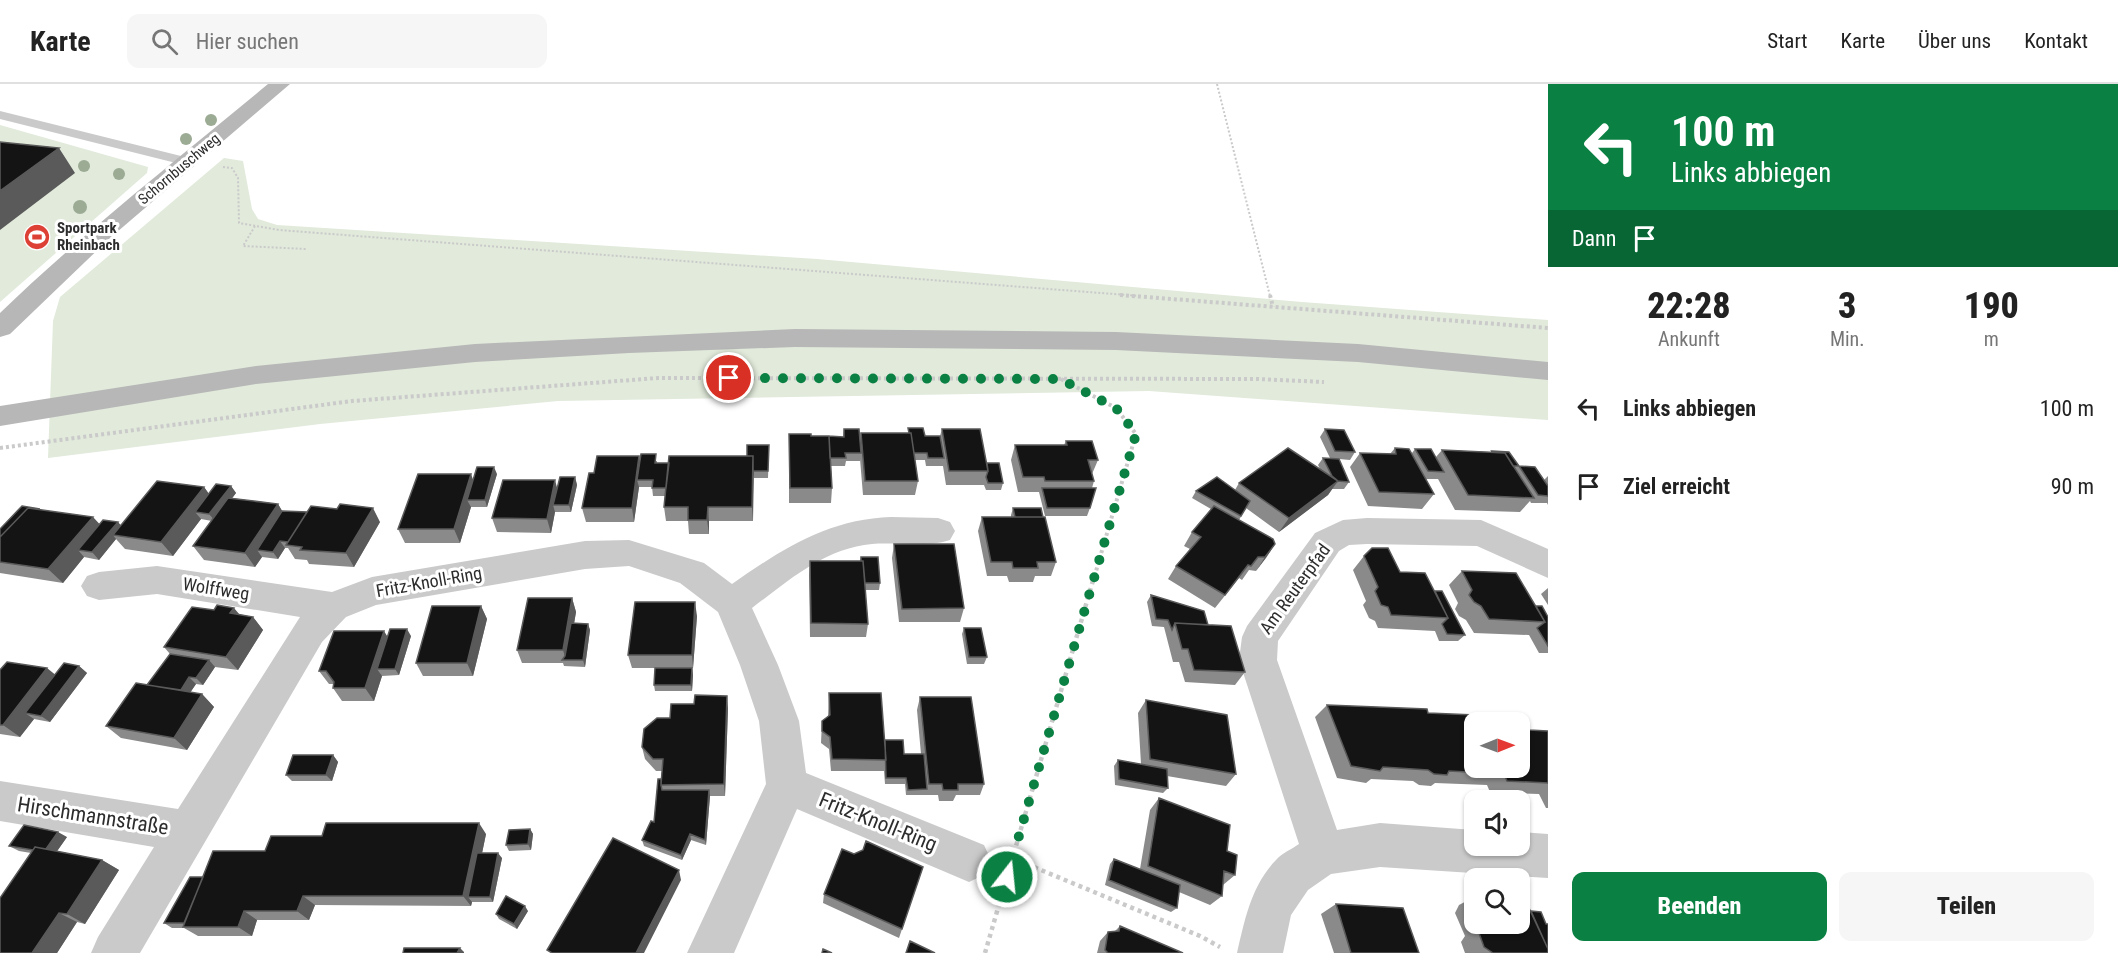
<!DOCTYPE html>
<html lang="de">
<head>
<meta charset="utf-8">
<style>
	:root { --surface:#fff; --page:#f6f6f6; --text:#222; --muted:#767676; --line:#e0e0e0; --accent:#0b8043 }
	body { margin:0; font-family:"Roboto Condensed",sans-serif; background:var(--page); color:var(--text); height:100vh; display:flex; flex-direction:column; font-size:22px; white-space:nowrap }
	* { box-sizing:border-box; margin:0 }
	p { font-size:20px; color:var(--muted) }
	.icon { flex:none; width:33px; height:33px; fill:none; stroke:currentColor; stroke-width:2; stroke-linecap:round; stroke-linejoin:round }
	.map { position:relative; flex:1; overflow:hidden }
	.drawer { display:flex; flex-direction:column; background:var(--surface); width:570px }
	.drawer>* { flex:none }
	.guide { background:#0b8043; color:#fff; overflow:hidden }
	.needle { width:39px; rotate:89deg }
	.fabs { position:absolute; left:1464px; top:628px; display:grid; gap:12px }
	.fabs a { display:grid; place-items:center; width:66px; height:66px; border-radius:12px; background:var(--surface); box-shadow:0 2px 4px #0004; font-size:30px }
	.pin { position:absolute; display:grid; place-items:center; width:51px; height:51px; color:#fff; margin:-26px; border:3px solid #fff; border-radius:50%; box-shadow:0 2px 6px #0007 }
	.me { position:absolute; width:66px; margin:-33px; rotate:16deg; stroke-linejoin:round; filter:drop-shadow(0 0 4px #0008) }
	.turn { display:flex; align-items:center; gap:21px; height:126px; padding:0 24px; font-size:27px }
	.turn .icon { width:78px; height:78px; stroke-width:2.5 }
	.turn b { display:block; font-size:42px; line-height:51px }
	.then { display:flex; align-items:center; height:57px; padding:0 24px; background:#0003; gap:12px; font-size:22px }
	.eta { display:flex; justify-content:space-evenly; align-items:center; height:102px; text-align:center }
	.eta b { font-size:36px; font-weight:800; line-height:42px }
	.primary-button { display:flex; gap:12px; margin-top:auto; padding:12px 24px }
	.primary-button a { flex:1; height:69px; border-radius:12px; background:var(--accent); color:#fff; font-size:24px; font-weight:800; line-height:69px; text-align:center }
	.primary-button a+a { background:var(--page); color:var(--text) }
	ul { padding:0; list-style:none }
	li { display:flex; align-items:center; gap:18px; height:78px; padding:0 24px }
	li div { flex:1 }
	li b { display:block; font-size:22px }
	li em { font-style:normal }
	header { display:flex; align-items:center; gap:36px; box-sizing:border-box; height:84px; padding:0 30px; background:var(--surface); border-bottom:2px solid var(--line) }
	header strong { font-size:28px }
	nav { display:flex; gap:33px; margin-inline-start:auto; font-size:21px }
	.search { width:420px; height:54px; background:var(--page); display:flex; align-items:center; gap:15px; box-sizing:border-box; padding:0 21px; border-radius:12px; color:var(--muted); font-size:22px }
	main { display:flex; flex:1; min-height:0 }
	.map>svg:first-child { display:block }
	.green { fill:#e1eadb }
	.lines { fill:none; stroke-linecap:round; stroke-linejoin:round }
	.path-far2 { stroke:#cacaca; stroke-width:2; stroke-dasharray:2 2; stroke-linecap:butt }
	.path-far1 { stroke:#cacaca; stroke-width:4; stroke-dasharray:3 3; stroke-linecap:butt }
	.path { stroke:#cacaca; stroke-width:4.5; stroke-dasharray:4 4; stroke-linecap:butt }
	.lane { fill:#cacaca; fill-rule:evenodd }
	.street { fill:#cacaca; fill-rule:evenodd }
	.secondary { fill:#b7b7b7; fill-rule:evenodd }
	.tree { fill:#9bab94 }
	.wall { fill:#8a8a8a }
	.shaded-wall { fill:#5a5a5a }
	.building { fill:#141414; stroke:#5a5a5a; stroke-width:1.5 }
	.route { stroke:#0b8043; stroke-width:10; stroke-dasharray:0 18 }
	.labels { text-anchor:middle; stroke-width:6; stroke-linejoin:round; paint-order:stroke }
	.far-street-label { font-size:15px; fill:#2d2d2d; stroke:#fff }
	.far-poi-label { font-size:15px; font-weight:bold; fill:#2d2d2d; stroke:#fff; text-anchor:start }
	.street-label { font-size:18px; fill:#2d2d2d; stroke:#fff }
	.near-street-label { font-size:21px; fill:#2d2d2d; stroke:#fff }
</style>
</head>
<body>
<header>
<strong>Karte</strong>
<div class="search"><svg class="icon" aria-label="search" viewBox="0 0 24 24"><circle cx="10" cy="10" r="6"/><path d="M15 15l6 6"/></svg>Hier suchen</div>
<nav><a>Start</a><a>Karte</a><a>Über uns</a><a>Kontakt</a></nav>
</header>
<main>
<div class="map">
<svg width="1548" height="869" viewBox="0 0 1548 869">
	<rect width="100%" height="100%" fill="#fff"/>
	<!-- green -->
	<path class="green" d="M0,41L148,83L147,89L0,218Z
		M224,74L243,77L252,125L258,135L277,141L817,175L1302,218L1548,236V336L1149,307L558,317L320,340L48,374L53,237L60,213Z"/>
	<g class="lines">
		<!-- path-far2 -->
		<path class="path-far2" d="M1217,0L1270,212
			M223,83L232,84L238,94L239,139L279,146L1140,212
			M255,142L243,162L306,165"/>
		<!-- path-far1 -->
		<path class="path-far1" d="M1120,211L1548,244
			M1270,211L1273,223
			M1061,295L1116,324L1136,350L1094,494
			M0,364L352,317L658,294L1257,295L1324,298"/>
		<!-- path -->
		<path class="path" d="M1012,774L1200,852L1220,863
			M985,869L1094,493"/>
		<!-- lane -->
		<path class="lane" d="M0,27L193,75L195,78L188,82L0,35Z"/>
		<!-- street -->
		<path class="street" d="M891,433L938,434L950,438L955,447L950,456C925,464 898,458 872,460C825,464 788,497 752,524L778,581L799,637L806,689L984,761L991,776L984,791L969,798L797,725L734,869H687L766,700L759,637L740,581L718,528L680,499L629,482L585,485L376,521L346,533L322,558L140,869H91L98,853L154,763L0,737V697L178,725L300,533L157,510L99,516L87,512L81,502L87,492L99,488L157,482L332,508L372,493L585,457L629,456L704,479L732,500C782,465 829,435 891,433Z
			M1367,434L1481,436L1548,465V494L1477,462L1367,460L1349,461L1339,467L1278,557L1277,576L1337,746L1380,739L1474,746V762H1520V748L1548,750V794L1380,783L1331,790L1308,806L1291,831L1283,869H1237C1245,835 1251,802 1276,776C1282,769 1292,765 1299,760L1239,576L1242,553L1247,542L1315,449L1343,436Z"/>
		<!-- secondary -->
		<path class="secondary" d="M268,0H290L110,154L10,250L0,253V229C85,147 178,75 268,0Z
			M795,245L1116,248L1358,260L1548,278V296L1358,278L1116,266L795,263L629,269L475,278L256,300L0,342V322L256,282L475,260Z"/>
	</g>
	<!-- trees -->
	<g class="tree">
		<circle cx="211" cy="36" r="6"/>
		<circle cx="186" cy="55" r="6"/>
		<circle cx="84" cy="82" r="6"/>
		<circle cx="119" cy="90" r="6"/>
		<circle cx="80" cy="123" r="7"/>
	</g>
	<!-- wall -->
	<path class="wall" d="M908,344L925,352H940L942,345L987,379L1003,399L1001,406H986L984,401H946L943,382H926L925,376H915L918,397L915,411H863L860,375V377H846L845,382H831L832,404L831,419H789V350L811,352L843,353L844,345L860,358L861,349H908Z
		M1325,345L1355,368L1350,376L1339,375L1349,398L1344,405H1332L1328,411L1279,448L1246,424L1239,436L1275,460L1256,487L1249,486L1242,496L1239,494L1215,524L1168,495L1176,482L1190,465L1184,462L1192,448L1211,425L1192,414L1196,407L1235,406L1239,399L1320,385L1318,381L1323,374H1330L1320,353Z
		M1066,357L1098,376L1092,390L1094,397L1092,404L1090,424L1087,432H1045L1039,408H1018L1011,376L1015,361H1064Z
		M769,361L768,394H754L753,390V437H709V450H689L688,437H666L664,423L665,412H653L652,403H639L634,438H586L582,424L594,389L640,379L657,377V379H669L747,372Z
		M1395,364L1412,369L1415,365L1436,373L1442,366L1492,368V367L1519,382L1516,386L1519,382L1544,396L1548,392V421L1547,419H1531L1530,417L1520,428L1455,426L1438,395H1426L1434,410L1422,425L1368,422L1350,383L1360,369L1390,370Z
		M497,390L487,423H471L460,459H405L398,445L473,396Z
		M575,393L577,401L571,428H555L551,449L497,448L492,434L557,404Z
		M231,402L236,409L232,414L278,420L282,427L380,438L354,483L309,480L307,476L295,475L288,464H285L278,475L262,473L255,483L204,476L193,462L212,437L201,435L173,472L125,465L116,455L99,476L84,473L63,499L0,489V445L100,440L118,438L120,441L204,403L209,410Z
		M1013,424L1056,478L1051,492H1035L1033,498H1009L1007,492H987L978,447L982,433H1011V431Z
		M894,460L964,524L960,538H899L892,474Z
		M1364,472L1400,488L1435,507L1465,551L1458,557H1439L1435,547L1378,544L1375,537L1369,534L1363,521L1366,517L1353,486Z
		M861,473L880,499L879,506H865L868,540L866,553H810L809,491L810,477H860Z
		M1462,487L1536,522L1548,533V569H1539L1529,551L1474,549L1466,536L1459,532L1455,525L1458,519L1449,501Z
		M1548,504V521L1541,510Z
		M1151,511L1208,541L1245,588L1235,601L1185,598L1179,578H1173L1164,543L1152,542L1147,518Z
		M572,514L576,528L574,539L588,540L590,546L585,583L564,582L563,579H522L517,566Z
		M481,522L487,535L473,592H423L416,579Z
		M239,530L253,533L263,546L238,586L215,583L203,601L196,600L190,608L202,610L214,623L187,666L121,654L106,642L147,601L170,570L164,563Z
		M697,532L693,584H692L693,591L692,607H655L654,601L655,584H632L628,571Z
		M964,544L987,573L984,580H967L962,550Z
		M411,552L399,591L382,592L374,617H342L333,604V600H329L319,587L388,553Z
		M79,582L87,589L50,638L34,635L20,653L0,650V586L55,590Z
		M829,609L885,656L904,670H921L917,626L920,613L984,700L980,711H956L953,717H939L938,711H906L905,700H885L884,687H831L829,665L821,659L822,637L828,632Z
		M1146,616L1236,690L1226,702L1167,692L1168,704L1163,709L1115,701L1114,682L1118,676L1141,680L1138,629Z
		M1327,621L1428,629L1474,639L1529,646L1548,647V724H1546L1539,710L1490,708L1487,701L1435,699L1431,702L1419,701L1413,697L1371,695L1366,699L1337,694L1315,633Z
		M728,624L725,712H710L706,761L691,756L682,776L644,762L642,756L654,738L662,687H656L645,675L642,663L670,634Z
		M333,671L338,678L332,697H292L286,691Z
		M1159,714L1227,767L1235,791L1223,801L1222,812L1210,821L1179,808L1177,824L1171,828L1105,801L1110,780L1114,775L1140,785L1150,726Z
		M530,745L533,750L531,766L509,767L506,761Z
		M486,750L482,769L502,774L493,818H472L471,822L315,821L309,836H257L252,852H198L184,844H172L164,839L203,793L265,767L322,752Z
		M67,753L57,767L102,776L119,786L85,840L77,838L57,869H0L31,769L19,767L9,762Z
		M854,770L923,783L899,854L823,819L824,810Z
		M1474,813V840H1520L1531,827L1546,840L1548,869H1465L1461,858L1465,852L1455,829L1459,821Z
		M1336,820L1419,869H1334L1321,830Z
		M528,827L517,845L499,835L496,830Z
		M1120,842L1183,869H1097L1100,857L1108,848H1114Z"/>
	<!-- shaded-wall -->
	<path class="shaded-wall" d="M59,64L75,89L0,146V107Z
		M639,372L641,387L637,396L639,403L634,438L632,424Z
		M753,372L754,386L753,437L752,423Z
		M494,383L497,390L487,423L485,416Z
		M471,390L476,404L467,416L471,423L460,459L454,445Z
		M575,393L577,401L571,428L569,421Z
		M555,396L559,411L553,421L555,428L551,449L547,435Z
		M1338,397L1328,411L1279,448L1289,434Z
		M231,402L236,409L215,437L209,430Z
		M204,403L214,417L195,428L201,435L173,472L161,458Z
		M278,420L287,435L257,466L262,473L255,483L245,469Z
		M708,423L709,437V450L707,436Z
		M373,424L380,438L354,483L346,469Z
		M93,433L106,447L78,466L84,473L63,499L48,485Z
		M118,438L124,445L113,451L116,455L99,476L92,468Z
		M280,457L285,464L278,475L273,468Z
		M1275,460L1266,474L1256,487L1265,473Z
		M572,514L576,528L568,576H566L563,566Z
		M695,518L697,532L693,584L692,571Z
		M481,522L487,535L473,592L467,579Z
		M234,524L245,537L230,529Z
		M253,533L263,546L238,586L226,573Z
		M588,540L590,546L585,583L583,576Z
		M407,545L411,552L399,591L395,585Z
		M384,547L392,560L377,585L382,592L374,617L365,604Z
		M209,576L215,583L203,601L196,594Z
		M79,582L87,589L50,638L41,632Z
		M47,584L63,597L25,629L34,635L20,653L3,641Z
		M692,584L693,591L692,607L691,601Z
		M189,593L196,600L184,618L178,611Z
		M202,610L214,623L187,666L174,654Z
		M727,612L728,624L725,712L724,700Z
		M333,671L338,678L332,697L326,691Z
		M709,706L710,712L706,761L705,756Z
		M479,739L486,750L473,813H468L472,818L471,822L463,812Z
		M530,745L533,750L531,766L528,760Z
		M58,748L67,753L53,773L44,768Z
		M690,750L691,756L682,776L681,771Z
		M498,769L502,774L493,818L490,813Z
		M102,776L119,786L85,840L67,830Z
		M679,786L681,796L644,869H636Z
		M303,812L315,821L309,836L297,827Z
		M525,822L528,827L517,845L514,840Z
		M244,827L257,836L252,852L238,843Z
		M59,829L77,838L57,869H32Z
		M460,864L464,868V869H457Z"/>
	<!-- building -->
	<path class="building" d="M0,58L59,64L0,107Z
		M908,344H923L925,352H940L944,374H928L927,369H914L911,349H909Z
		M844,345H859L861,369H845L846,374H830L829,352L844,353Z
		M942,345H980L988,387H949Z
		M1325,345L1344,346L1355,368L1335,367Z
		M861,349H911L918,397H865Z
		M789,350H811V352H829L832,404H790Z
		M1066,357H1092L1098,376H1088L1094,397H1045L1044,393H1023L1015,361H1067Z
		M747,361H769L768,387H753V372H747Z
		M1288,364L1338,397L1289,434L1239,399Z
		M1395,364L1409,365L1434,410L1379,408L1360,369L1396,370Z
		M1415,365H1431L1444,388L1428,387Z
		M1442,366L1505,369L1534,414L1468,411Z
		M1492,367L1509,368L1519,382H1513L1505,369L1493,368Z
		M641,370H656L655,379H669L666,404H652L653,396H637Z
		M597,372H639L632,424H582L589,389H594Z
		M669,372H753L752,423H708L707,436H688V423H664Z
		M1323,374L1339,375L1349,398L1337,397H1338L1332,392Z
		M987,379H999L1003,399H988L986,393L988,387Z
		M1519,382L1535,383L1548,402V412L1538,411Z
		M477,383H494L485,416H467Z
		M418,390H471L454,445H398Z
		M560,393H575L569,421H553Z
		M1217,393L1250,417L1241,432L1196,407Z
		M503,396H555L547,435L492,434Z
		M157,397L204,403L161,458L113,451Z
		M216,400L231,402L209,430L195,428Z
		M1042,404H1096L1090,424H1047Z
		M228,414L278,420L245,469L193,462Z
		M340,420L373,424L346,469L300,466L302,463L286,461L311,422L337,425Z
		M22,422L40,425L28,424L0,453V445Z
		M1214,422L1273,455L1275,460L1265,473H1258L1251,482L1248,481L1225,511L1176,482L1201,453L1192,448Z
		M28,424L93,433L48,485L0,478V453Z
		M1013,424H1041L1043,433H1015Z
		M282,427L307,428L288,458L280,457L273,468L257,466Z
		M982,433H1045L1056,478H1037L1038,484H1013L1012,478H991Z
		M103,436L118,438L92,468L78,466Z
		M894,460H954L964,524L902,525Z
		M1372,464H1388L1400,488L1425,489L1448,534L1391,531L1388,523L1381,521L1375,507L1378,503L1364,472Z
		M861,473H878L880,499H865L863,477H861Z
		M810,477H863L868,540L811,539Z
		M1462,487L1516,489L1545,538L1489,535L1481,522L1474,518L1469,511L1472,506Z
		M1435,507H1442L1465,551L1447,550L1442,540L1448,534Z
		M1151,511L1204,527L1208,541L1175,539L1172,546L1168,536L1156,535Z
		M528,514H572L563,566H517Z
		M635,518H695L692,571H628Z
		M217,521L234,524L230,529L253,533L226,573L164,563L192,523L214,526Z
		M432,522H481L467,579H416Z
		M1536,522H1542L1548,533V562L1537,544L1545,538Z
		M571,539L588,540L583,576H562L565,572Z
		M1175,539L1231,542L1245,588L1194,586L1188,565H1182Z
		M964,544H981L987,573H969Z
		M390,545H407L395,585H377Z
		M334,547H384L365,604H333L334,598L326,587H319Z
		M170,570L209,576L196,594L189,593L181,606L147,601Z
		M7,578L47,584L3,641H0V586Z
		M64,579L79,582L41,632L25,629Z
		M655,584H692L691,601H654Z
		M136,599L202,610L174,654L106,642Z
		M829,609H881L886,676L832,675L830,653L822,647V637L830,631Z
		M695,611L727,612L724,700L661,701L663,675H653L642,663L644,645L657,634H670L671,620H694Z
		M920,613H971L984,700H958V706H943L942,700H929Z
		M1146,616L1227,631L1236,690L1150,675Z
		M1327,621L1427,625L1428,629L1475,631L1479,639H1474V684H1520V642L1527,643L1529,646L1548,647V699L1507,697L1504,690L1449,687L1447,691L1434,690L1428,686L1383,683L1380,687L1351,682Z
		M885,656H903L904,670H924L927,705L908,706L906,694H886Z
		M293,671H333L326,691H286Z
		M1118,676L1167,685L1168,704L1119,695Z
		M658,695H661V701L662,706H709L705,756L690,750L681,771L642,756L651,737L654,738Z
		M1159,714L1230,741L1227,767L1237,771L1235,791L1224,787L1222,812L1148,782Z
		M326,739H479L463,812H303L297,827H244L238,843H183L213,767H265L271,752H322Z
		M24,741L58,748L46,765L35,763L33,766L9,762Z
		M530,745L528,760L506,761L509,746Z
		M613,754L679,786L636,869H552L547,866Z
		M866,757L923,783L902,845L824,810L842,765L854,770L863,766Z
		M35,763L102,776L67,830L59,829L32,869H0V814Z
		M477,769H498L490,813H468Z
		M1114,775L1180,801L1177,824L1109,796Z
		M190,793H203L184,839H164Z
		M506,812L525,822L514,840L496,830Z
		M1336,820L1403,824L1419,869H1351Z
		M1520,822H1528L1548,865V869H1493L1484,863L1479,849L1483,843L1482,840H1520Z
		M1531,827L1541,828L1546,840H1548V865Z
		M1120,842L1183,869H1108L1105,866L1108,848L1119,847Z
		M910,857L935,869H906Z
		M404,864H460L457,869H403Z
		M823,865L832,869H822Z"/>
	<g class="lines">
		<!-- route -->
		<path class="route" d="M729,294L1060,295L1116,324L1136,350L1007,793"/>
	</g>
	<!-- icons -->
	<defs>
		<g id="stadium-disc" transform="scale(1.35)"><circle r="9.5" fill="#dd4035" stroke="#fff"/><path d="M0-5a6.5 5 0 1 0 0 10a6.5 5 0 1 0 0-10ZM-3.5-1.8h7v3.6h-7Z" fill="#fff"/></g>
	</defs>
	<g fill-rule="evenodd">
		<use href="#stadium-disc" x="37" y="153"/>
	</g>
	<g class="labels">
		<!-- far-street labels -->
		<g class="far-street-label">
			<text transform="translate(179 85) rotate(-40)" y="5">Schornbuschweg</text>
		</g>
		<!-- far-poi labels -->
		<g class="far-poi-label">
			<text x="57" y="149">Sportpark<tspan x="57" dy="17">Rheinbach</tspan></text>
		</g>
		<!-- street labels -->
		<g class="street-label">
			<text transform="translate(429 498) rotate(-10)" y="6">Fritz-Knoll-Ring</text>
			<text transform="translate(216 505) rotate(9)" y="6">Wolffweg</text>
			<text transform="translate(1295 505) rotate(-54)" y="6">Am Reuterpfad</text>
		</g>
		<!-- near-street labels -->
		<g class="near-street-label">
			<text transform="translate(93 732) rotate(9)" y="7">Hirschmannstraße</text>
			<text transform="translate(878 738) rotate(22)" y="7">Fritz-Knoll-Ring</text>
		</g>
	</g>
</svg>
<div class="fabs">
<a><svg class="needle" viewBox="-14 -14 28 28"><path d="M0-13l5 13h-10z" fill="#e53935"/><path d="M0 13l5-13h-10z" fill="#767676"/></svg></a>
<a><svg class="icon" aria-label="sound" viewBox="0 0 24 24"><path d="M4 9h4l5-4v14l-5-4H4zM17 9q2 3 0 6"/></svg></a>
<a><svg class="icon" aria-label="search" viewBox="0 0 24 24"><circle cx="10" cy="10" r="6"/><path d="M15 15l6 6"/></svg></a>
</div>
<div class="pin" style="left:729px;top:294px;background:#d93025"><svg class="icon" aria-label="arrive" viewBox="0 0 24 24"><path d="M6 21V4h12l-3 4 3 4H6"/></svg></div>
<svg class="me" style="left:1007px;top:793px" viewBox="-20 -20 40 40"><circle r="17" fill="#0b8043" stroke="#fff" stroke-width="3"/><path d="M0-11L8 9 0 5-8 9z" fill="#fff"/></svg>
</div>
<section class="drawer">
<div class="guide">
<div class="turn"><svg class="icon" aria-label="left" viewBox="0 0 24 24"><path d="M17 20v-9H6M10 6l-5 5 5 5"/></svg><div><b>100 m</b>Links abbiegen</div></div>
<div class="then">Dann<svg class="icon" aria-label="arrive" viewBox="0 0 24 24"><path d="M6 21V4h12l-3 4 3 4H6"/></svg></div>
</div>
<div class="eta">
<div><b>22:28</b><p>Ankunft</p></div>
<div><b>3</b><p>Min.</p></div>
<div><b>190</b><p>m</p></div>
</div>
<ul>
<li><svg class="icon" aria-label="left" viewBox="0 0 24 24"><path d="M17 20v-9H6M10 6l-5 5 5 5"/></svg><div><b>Links abbiegen</b></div><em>100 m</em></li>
<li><svg class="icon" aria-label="arrive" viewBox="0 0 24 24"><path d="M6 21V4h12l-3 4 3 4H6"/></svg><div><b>Ziel erreicht</b></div><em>90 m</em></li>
</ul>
<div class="primary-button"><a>Beenden</a><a>Teilen</a></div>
</section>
</main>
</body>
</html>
